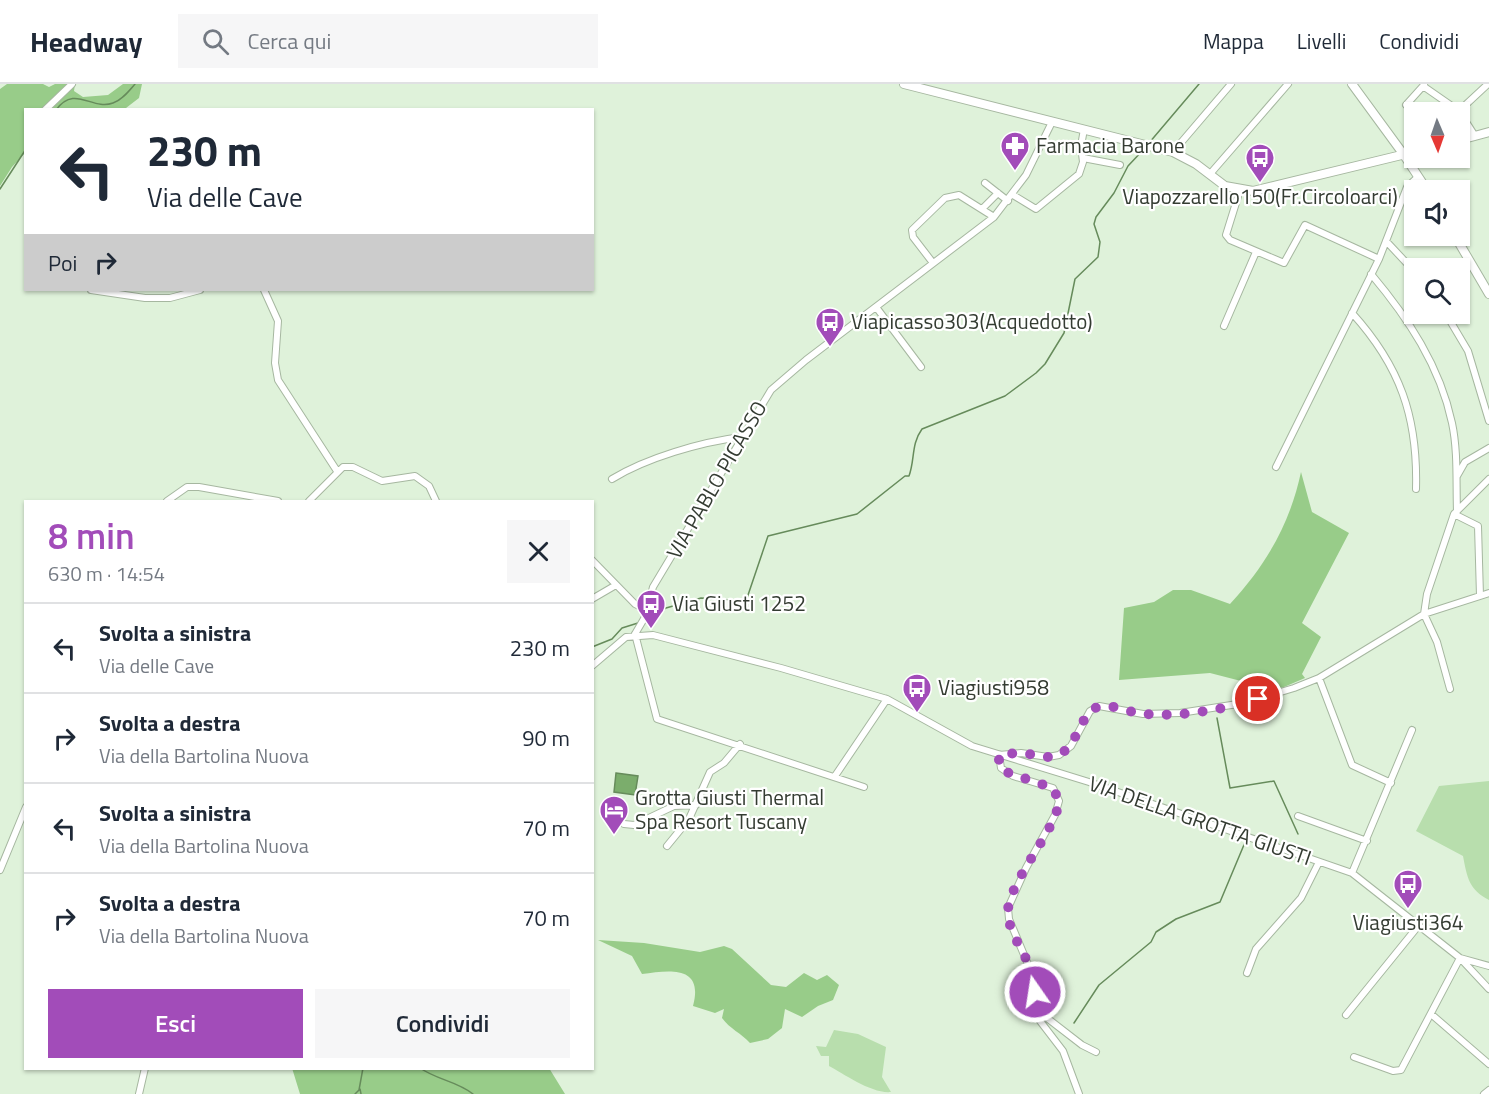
<!DOCTYPE html>
<html lang="it">
<head>
<meta charset="utf-8">
<style>
	:root { --surface:#fff; --page:#f6f6f7; --text:#1f2937; --muted:#747a83; --line:#e0e1e3; --accent:#a24cb9 }
	body { margin:0; font-family:"Titillium Web",sans-serif; background:var(--page); color:var(--text); height:100vh; display:flex; flex-direction:column; font-size:22px; white-space:nowrap }
	* { box-sizing:border-box; margin:0 }
	p { font-size:20px; color:var(--muted) }
	.icon { flex:none; width:33px; height:33px; fill:none; stroke:currentColor; stroke-width:2; stroke-linecap:round; stroke-linejoin:round }
	.map { position:relative; flex:1; overflow:hidden }
	.sheet { position:absolute; left:24px; top:416px; width:570px; height:570px; display:flex; flex-direction:column; background:var(--surface); border-radius:0px; box-shadow:0 2px 4px #0004 }
	.sheet>* { flex:none }
	.hud { position:absolute; left:24px; top:24px; width:570px; height:183px; border-radius:0px; box-shadow:0 2px 4px #0004; background:#fff; color:var(--text); overflow:hidden }
	.needle { width:39px; rotate:178deg }
	.controls { position:absolute; left:1404px; top:18px; display:grid; gap:12px }
	.controls a { display:grid; place-items:center; width:66px; height:66px; border-radius:0px; background:var(--surface); box-shadow:0 2px 4px #0004; font-size:30px }
	.pin { position:absolute; display:grid; place-items:center; width:51px; height:51px; color:#fff; margin:-26px; border:3px solid #fff; border-radius:50%; box-shadow:0 2px 6px #0007 }
	.me { position:absolute; width:66px; margin:-33px; rotate:347deg; stroke-linejoin:round; filter:drop-shadow(0 0 4px #0008) }
	.turn { display:flex; align-items:center; gap:21px; height:126px; padding:0 24px; font-size:27px }
	.turn .icon { width:78px; height:78px; stroke-width:2.5 }
	.turn b { display:block; font-size:42px; line-height:51px }
	.then { display:flex; align-items:center; height:57px; padding:0 24px; background:#0003; gap:12px; font-size:22px }
	.round { display:grid; place-items:center; flex:none; width:63px; height:63px; border-radius:0px; background:var(--page) }
	.head { display:flex; align-items:center; justify-content:space-between; height:102px; padding:0 24px }
	h1 { font-size:36px; font-weight:600; line-height:45px; color:var(--accent) }
	.cta { display:flex; gap:12px; margin-top:auto; padding:12px 24px }
	.cta a { flex:1; height:69px; border-radius:0px; background:var(--accent); color:#fff; font-size:24px; font-weight:600; line-height:69px; text-align:center }
	.cta a+a { background:var(--page); color:var(--text) }
	ul { padding:0; list-style:none }
	li { display:flex; align-items:center; gap:18px; height:90px; padding:0 24px; border-top:2px solid var(--line) }
	li div { flex:1 }
	li b { display:block; font-size:22px }
	li em { font-style:normal }
	header { display:flex; align-items:center; gap:36px; box-sizing:border-box; height:84px; padding:0 30px; background:var(--surface); border-bottom:2px solid var(--line) }
	header strong { font-size:28px }
	nav { display:flex; gap:33px; margin-inline-start:auto; font-size:21px }
	.search { width:420px; height:54px; background:var(--page); display:flex; align-items:center; gap:15px; box-sizing:border-box; padding:0 21px; border-radius:0px; color:var(--muted); font-size:22px }
	.map>svg:first-child { display:block }
	.green { fill:#b8dead }
	.forest { fill:#98cc89 }
	.water { fill:#7bad6c; stroke:#668b5b; stroke-width:1.5 }
	.lines { fill:none; stroke-linecap:round; stroke-linejoin:round }
	.stream { stroke:#668b5b; stroke-width:1.5 }
	.street-casing { stroke:#a6b7a0; stroke-width:8 }
	.secondary-casing { stroke:#a6b7a0; stroke-width:10 }
	.street { stroke:#fff; stroke-width:6 }
	.secondary { stroke:#fff; stroke-width:8 }
	.route { stroke:#a24cb9; stroke-width:10; stroke-dasharray:0 18 }
	.labels { text-anchor:middle; stroke-width:4.5; stroke-linejoin:round; paint-order:stroke }
	.poi-label { font-size:21px; fill:#343c32; stroke:#fff; text-anchor:start }
	.street-label { font-size:21px; fill:#343c32; stroke:#fff }
</style>
</head>
<body>
<header>
<strong>Headway</strong>
<div class="search"><svg class="icon" aria-label="search" viewBox="0 0 24 24"><circle cx="10" cy="10" r="6"/><path d="M15 15l6 6"/></svg>Cerca qui</div>
<nav><a>Mappa</a><a>Livelli</a><a>Condividi</a></nav>
</header>
<div class="map">
<svg width="1489" height="1010" viewBox="0 0 1489 1010">
	<rect width="100%" height="100%" fill="#dff2da"/>
	<!-- green -->
	<path class="green" d="M1489,697V816C1469,806 1467,793 1463,772L1416,747L1439,702Z
		M834,946L858,950L886,963L882,993L891,1008C872,1010 844,990 829,982V972H821L816,962L826,963Z"/>
	<!-- forest -->
	<path class="forest" d="M7,0H43L49,3L55,0H75L74,7L83,13L108,11L123,0H142L139,14L126,24L26,26L25,69L12,83L0,102V5Z
		M1301,388L1312,428L1349,449L1302,539L1321,553L1302,590L1305,594L1284,603L1252,611L1241,597L1210,589L1119,596L1124,524L1154,518L1173,506H1191L1230,520C1266,481 1290,440 1301,388Z
		M598,856L644,859L700,868L724,862L732,865L771,901L786,903L804,889L817,896L827,891L839,901L833,916L818,922L802,933L785,925L782,944L768,955L750,959C741,949 730,945 722,934L724,925L715,929L693,922C704,881 670,886 642,890L632,872Z
		M292,984H549L565,1010H300Z"/>
	<!-- water -->
	<path class="water" d="M616,689L638,692L635,711L614,708Z"/>
	<g class="lines">
		<!-- stream -->
		<path class="stream" d="M56,26C75,0 92,27 113,19C122,16 129,7 135,0
			M1149,59L1199,0
			M0,105L26,65
			M648,533L666,524L701,514L746,517L768,452L857,430L905,392H909C915,376 911,360 922,345L1005,312L1036,289L1045,280L1064,249L1075,195L1098,173L1100,158L1094,140L1096,133L1114,109L1128,82L1144,65
			M592,563L612,555L622,544L638,539
			M1217,634L1230,704L1274,697L1298,750
			M1074,939L1099,901L1151,858L1156,848L1176,835L1220,818L1246,756
			M420,984C437,996 457,997 473,1010
			M360,1005L361,1010
			M355,1010L359,1006L363,984"/>
		<!-- street casing -->
		<g class="street-casing">
			<path id="street" d="M1423,2L1459,27L1475,52
				M1406,21L1424,1
				M45,26L72,0
				M1459,27L1488,0
				M1173,68L1231,0
				M1083,74L1120,81
				M1210,90L1288,0
				M985,99L1008,117
				M1240,106L1226,151L1230,156L1284,179L1305,141L1379,175
				M1013,111L1036,125L1079,90L1083,78L1081,62L1084,45
				M982,125L998,109
				M1386,157L1414,187
				M933,179L913,153L912,146L945,114L959,111L994,133
				M1371,190C1408,234 1440,282 1452,339C1458,367 1456,398 1457,427
				M91,206L145,214H170L200,206
				M264,206L278,237L275,279L278,296L337,387
				M876,223L921,283
				M1352,229C1400,282 1418,333 1416,405
				M1446,230L1468,267L1489,337
				M1224,242L1256,168
				M1276,383L1379,175L1407,103L1418,93
				M1457,392L1465,378L1489,364
				M612,395C646,374 701,358 741,353
				M167,417L187,403H199L278,417
				M309,417L343,383H353L382,397L415,392L429,402L436,417
				M1454,430L1478,442L1480,512
				M592,476L635,520L647,526
				M592,515L616,501
				M635,550L645,533L653,503L771,306L806,276L994,133L1026,91L1052,38
				M635,550L657,635L864,703
				M592,582L626,553L653,551L781,584L887,615L972,662L1089,698L1352,789L1460,874L1489,882
				M1319,594L1352,681L1391,699
				M1450,605L1437,558L1424,530L1427,510L1454,430L1489,395
				M835,692L887,615
				M1298,732L1367,757
				M624,740L634,741L674,722L696,721
				M667,762L689,735L710,688L724,679L740,660
				M0,786L26,723
				M1352,789L1412,646
				M1247,889L1256,865L1301,814L1319,778
				M1038,927L1082,961L1096,968
				M1431,930L1489,980
				M1346,931L1419,841
				M1354,973L1393,987L1401,986L1460,874L1489,905
				M139,1010L145,984
				M1079,1010L1063,967L1040,937L1032,890L1009,835L1008,824L1026,784L1055,731L1059,717L1053,704L1013,692L1001,684L999,671L1021,669L1048,673L1059,671L1071,662L1090,627L1099,622L1143,630L1180,629L1244,619L1294,604L1319,594L1424,530L1489,509
				M1484,1010L1489,1006"/>
		</g>
		<!-- secondary casing -->
		<g class="secondary-casing">
			<path id="secondary" d="M904,0L1173,68L1196,80L1225,102L1253,107L1414,68
				M1352,0L1404,71L1427,106
				M1460,56L1489,48
				M1455,152L1489,210"/>
		</g>
		<!-- street -->
		<use href="#street" class="street"/>
		<!-- secondary -->
		<use href="#secondary" class="secondary"/>
	</g>
	<g class="lines">
		<!-- route -->
		<path class="route" d="M1035,908C1034,902 1034,896 1032,890C1027,870 1006,847 1008,825C1013,791 1056,747 1059,717L1053,704L1003,687L999,680V671C1006,670 1014,669 1022,669C1034,670 1046,676 1058,671C1078,663 1080,628 1098,623C1112,619 1130,629 1144,630C1181,633 1222,626 1258,615"/>
	</g>
	<!-- icons -->
	<defs>
		<g id="pharmacy-pin" transform="scale(1.5)"><path d="M0 17L-7.5 6A9.5 9.5 0 1 1 7.5 6Z" fill="#a24cb9" stroke="#fff"/><path d="M-2-6h4v4h4v4h-4v4h-4v-4h-4v-4h4Z" fill="#fff"/></g>
		<g id="bus-pin" transform="scale(1.5)"><path d="M0 17L-7.5 6A9.5 9.5 0 1 1 7.5 6Z" fill="#a24cb9" stroke="#fff"/><path d="M-5-6H5V4H4V6H2V4H-2V6H-4V4H-5ZM-3.5-4V0h7V-4ZM-3.5 1.2v1.5H-2V1.2ZM2 1.2v1.5H3.5V1.2Z" fill="#fff"/></g>
		<g id="hotel-pin" transform="scale(1.5)"><path d="M0 17L-7.5 6A9.5 9.5 0 1 1 7.5 6Z" fill="#a24cb9" stroke="#fff"/><path d="M-6-4.5h1.5V1H6V5H4.5V3h-9V5H-6ZM-4 0a1.8 1.8 0 1 1 3.6 0ZM.5 0V-2.5h3Q6-2.5 6 0Z" fill="#fff"/></g>
	</defs>
	<g fill-rule="evenodd">
		<use href="#pharmacy-pin" x="1015" y="62"/>
		<use href="#bus-pin" x="1260" y="74"/>
		<use href="#bus-pin" x="830" y="238"/>
		<use href="#bus-pin" x="651" y="520"/>
		<use href="#bus-pin" x="917" y="604"/>
		<use href="#hotel-pin" x="614" y="726"/>
		<use href="#bus-pin" x="1408" y="800"/>
	</g>
	<g class="labels">
		<!-- poi labels -->
		<g class="poi-label">
			<text x="1036" y="69">Farmacia Barone</text>
			<text x="1260" y="120" text-anchor="middle">Viapozzarello150(Fr.Circoloarci)</text>
			<text x="851" y="245">Viapicasso303(Acquedotto)</text>
			<text x="672" y="527">Via Giusti 1252</text>
			<text x="938" y="611">Viagiusti958</text>
			<text x="635" y="721">Grotta Giusti Thermal<tspan x="635" dy="24">Spa Resort Tuscany</tspan></text>
			<text x="1408" y="846" text-anchor="middle">Viagiusti364</text>
		</g>
		<!-- street labels -->
		<g class="street-label">
			<text transform="translate(717 396) rotate(-60)" y="7">VIA PABLO PICASSO</text>
			<text transform="translate(1200 737) rotate(19)" y="7">VIA DELLA GROTTA GIUSTI</text>
		</g>
	</g>
</svg>
<div class="controls">
<a><svg class="needle" viewBox="-14 -14 28 28"><path d="M0-13l5 13h-10z" fill="#e53935"/><path d="M0 13l5-13h-10z" fill="#747a83"/></svg></a>
<a><svg class="icon" aria-label="sound" viewBox="0 0 24 24"><path d="M4 9h4l5-4v14l-5-4H4zM17 9q2 3 0 6"/></svg></a>
<a><svg class="icon" aria-label="search" viewBox="0 0 24 24"><circle cx="10" cy="10" r="6"/><path d="M15 15l6 6"/></svg></a>
</div>
<div class="pin" style="left:1258px;top:615px;background:#d93025"><svg class="icon" aria-label="arrive" viewBox="0 0 24 24"><path d="M6 21V4h12l-3 4 3 4H6"/></svg></div>
<svg class="me" style="left:1035px;top:908px" viewBox="-20 -20 40 40"><circle r="17" fill="#a24cb9" stroke="#fff" stroke-width="3"/><path d="M0-11L8 9 0 5-8 9z" fill="#fff"/></svg>
<div class="hud">
<div class="turn"><svg class="icon" aria-label="left" viewBox="0 0 24 24"><path d="M17 20v-9H6M10 6l-5 5 5 5"/></svg><div><b>230 m</b>Via delle Cave</div></div>
<div class="then">Poi<svg class="icon" aria-label="right" viewBox="0 0 24 24"><path d="M7 20v-9h11M14 6l5 5-5 5"/></svg></div>
</div>
<section class="sheet">
<div class="head"><div><h1>8 min</h1><p>630 m · 14:54</p></div><a class="round"><svg class="icon" aria-label="close" viewBox="0 0 24 24"><path d="M6 6l12 12M18 6L6 18"/></svg></a></div>
<ul>
<li><svg class="icon" aria-label="left" viewBox="0 0 24 24"><path d="M17 20v-9H6M10 6l-5 5 5 5"/></svg><div><b>Svolta a sinistra</b><p>Via delle Cave</p></div><em>230 m</em></li>
<li><svg class="icon" aria-label="right" viewBox="0 0 24 24"><path d="M7 20v-9h11M14 6l5 5-5 5"/></svg><div><b>Svolta a destra</b><p>Via della Bartolina Nuova</p></div><em>90 m</em></li>
<li><svg class="icon" aria-label="left" viewBox="0 0 24 24"><path d="M17 20v-9H6M10 6l-5 5 5 5"/></svg><div><b>Svolta a sinistra</b><p>Via della Bartolina Nuova</p></div><em>70 m</em></li>
<li><svg class="icon" aria-label="right" viewBox="0 0 24 24"><path d="M7 20v-9h11M14 6l5 5-5 5"/></svg><div><b>Svolta a destra</b><p>Via della Bartolina Nuova</p></div><em>70 m</em></li>
</ul>
<div class="cta"><a>Esci</a><a>Condividi</a></div>
</section>
</div>
</body>
</html>
